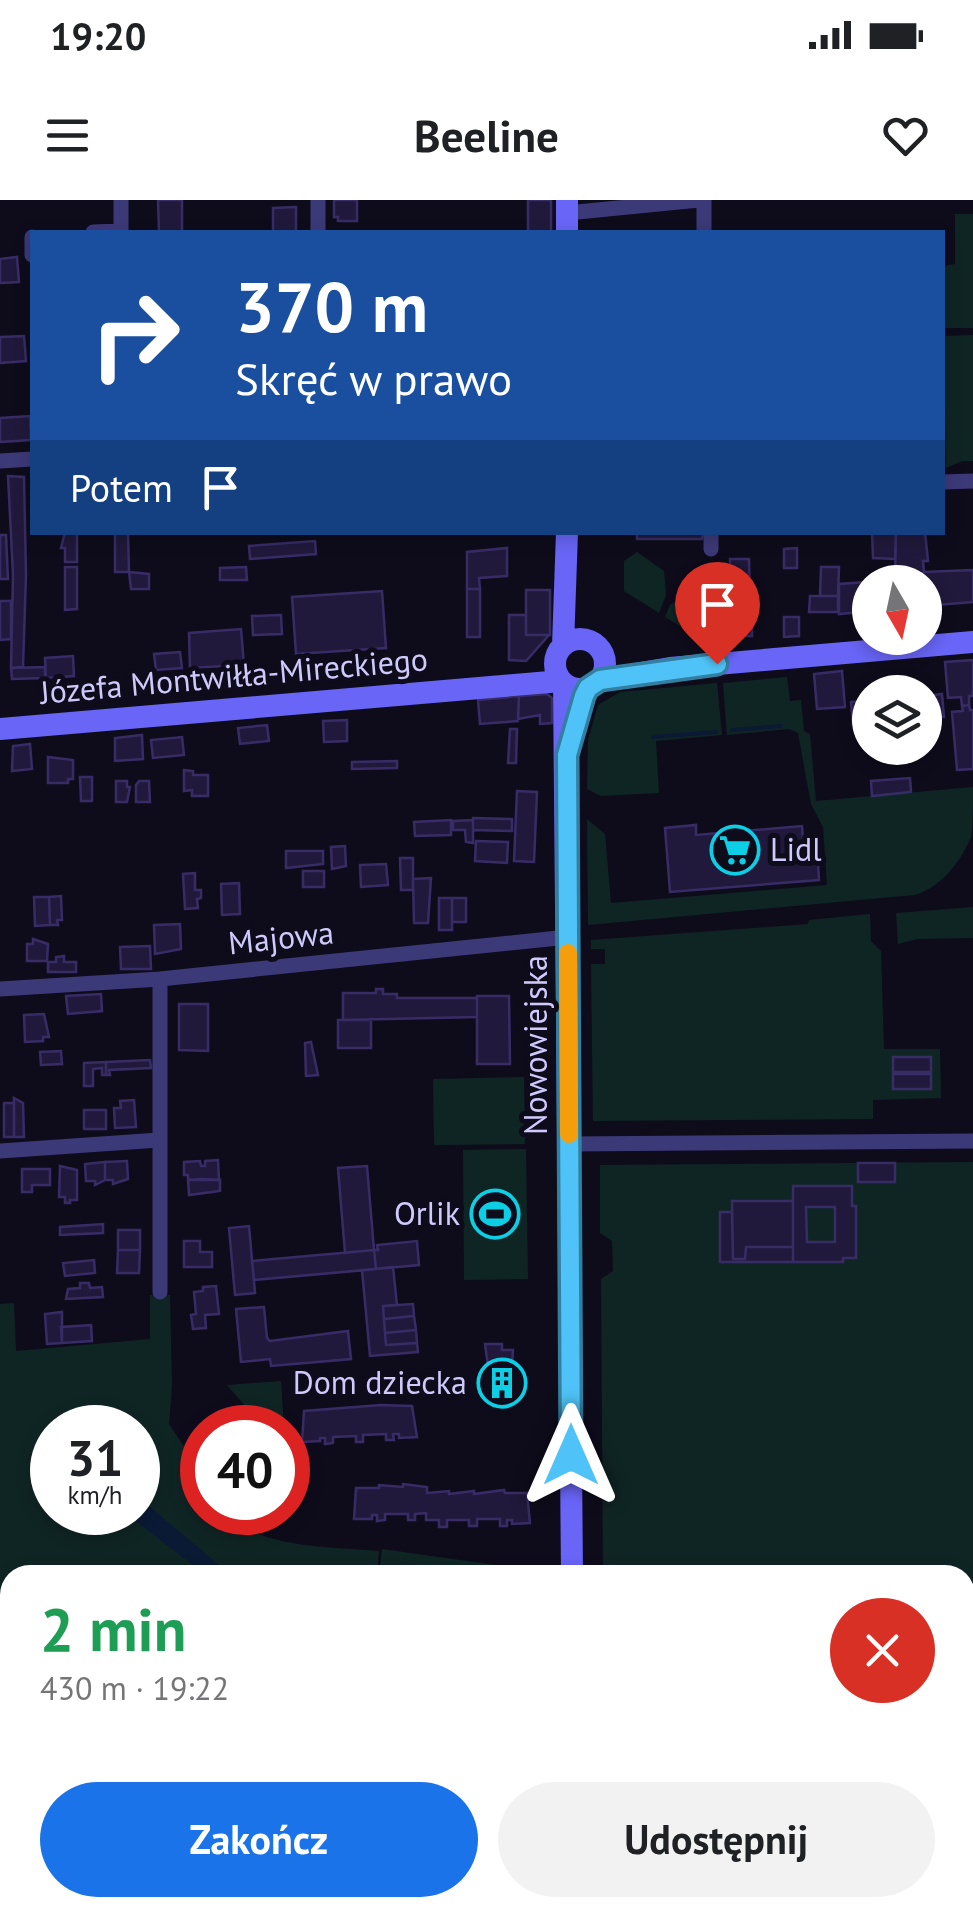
<!DOCTYPE html>
<html lang="pl">
<head>
<meta charset="utf-8">
<style>
	:root { --surface:#fff; --page:#f2f2f2; --text:#202124; --muted:#757577; --accent:#1a73e8 }
	body { margin:0; font-family:"PT Sans",sans-serif; background:var(--page); color:var(--text); height:100vh; display:flex; flex-direction:column; font-size:38px; white-space:nowrap }
	* { box-sizing:border-box; margin:0 }
	p { font-size:32px; color:var(--muted) }
	.icon { flex:none; width:55px; height:55px; fill:none; stroke:currentColor; stroke-width:2; stroke-linecap:round; stroke-linejoin:round }
	.map { position:relative; flex:1; overflow:hidden }
	.sheet { position:absolute; left:0px; top:1365px; width:975px; height:352px; display:flex; flex-direction:column; background:var(--surface); border-radius:30px 30px 0 0; box-shadow:0 5px 15px #0003 }
	.sheet>* { flex:none }
	.hud { position:absolute; left:30px; top:30px; width:915px; height:305px; border-radius:0px; box-shadow:0 5px 15px #0003; background:#1a4fa0; color:#fff; overflow:hidden }
	.needle { width:65px; rotate:171deg }
	.controls { position:absolute; left:852px; top:365px; display:grid; gap:20px }
	.controls a { display:grid; place-items:center; width:90px; height:90px; border-radius:50%; background:var(--surface); box-shadow:0 5px 15px #0003; font-size:50px }
	.speed { position:absolute; left:30px; top:1205px; display:flex; gap:20px; font-size:50px; font-weight:700; text-align:center }
	.speed>* { display:grid; place-content:center; width:130px; height:130px; border-radius:50%; background:var(--surface); box-shadow:0 5px 15px #0003; line-height:1 }
	.speed small { font-size:25px; font-weight:400 }
	.speed .limit { border:15px solid #d22; background:#fff; color:#111 }
	.pin { position:absolute; display:grid; place-items:center; width:85px; height:85px; color:#fff; margin:-102px -42px; border-radius:50% 50% 50% 0; rotate:-45deg; box-shadow:0 0 10px #0007 }
	.pin .icon { rotate:45deg }
	.me { position:absolute; width:110px; margin:-55px; rotate:0deg; stroke-linejoin:round; filter:drop-shadow(0 0 8px #0008) }
	.turn { display:flex; align-items:center; gap:35px; height:210px; padding:0 40px; font-size:45px }
	.turn .icon { width:130px; height:130px; stroke-width:2.5 }
	.turn b { display:block; font-size:70px; line-height:85px }
	.then { display:flex; align-items:center; height:95px; padding:0 40px; background:#0003; gap:20px; font-size:38px }
	.round { display:grid; place-items:center; flex:none; width:105px; height:105px; border-radius:52px; background:var(--page) }
	.summary { display:flex; align-items:center; justify-content:space-between; height:170px; padding:0 40px }
	h1 { font-size:60px; font-weight:700; line-height:75px; color:#1e9e55 }
	.cta { display:flex; gap:20px; margin-top:auto; padding:20px 40px }
	.cta a { flex:1; height:115px; border-radius:60px; background:var(--accent); color:#fff; font-size:40px; font-weight:700; line-height:115px; text-align:center }
	.cta a+a { background:var(--page); color:var(--text) }
	.status { display:flex; justify-content:space-between; align-items:center; height:70px; padding:0 50px; background:var(--surface); direction:ltr }
	.status svg { height:28px; fill:currentColor }
	header { display:flex; justify-content:space-between; align-items:center; height:130px; padding:0 40px; background:var(--surface); font-size:45px; font-weight:700 }
	.map>svg:first-child { display:block }
	.green { fill:#0f2524; fill-rule:evenodd }
	.water { fill:#0a1a35 }
	.lines { fill:none; stroke-linecap:round; stroke-linejoin:round }
	.stream { stroke:#0a1a35; stroke-width:4 }
	.building { fill:#20193b; stroke:#382c66; stroke-width:2.5; fill-rule:evenodd }
	.street { stroke:#3c3978; stroke-width:15 }
	.secondary { stroke:#6965f7; stroke-width:22 }
	.route-casing { stroke:#337fa1; stroke-width:25 }
	.route { stroke:#4fc3f7; stroke-width:18 }
	.slow { stroke:#f59e0b; stroke-width:18 }
	.labels { text-anchor:middle; stroke-width:10; stroke-linejoin:round; paint-order:stroke }
	.street-label { font-size:32px; fill:#cfc9fc; stroke:#0e0c1b }
	.poi-label { font-size:32px; fill:#cfc9fc; stroke:#0e0c1b; text-anchor:end }
</style>
</head>
<body>
<div class="status"><b>19:20</b><svg viewBox="0 0 49 12"><path d="M0 12V9h3v3zM5 12V6h3v6zM10 12V3h3v9zM15 12V0h3v12zM26 1h20v11H26zM47 4h2v5h-2z"/></svg></div>
<header><svg class="icon" aria-label="menu" viewBox="0 0 24 24"><path d="M4 6h16M4 12h16M4 18h16"/></svg>Beeline<svg class="icon" aria-label="heart" viewBox="0 0 24 24"><path d="M12 20l-8-8c-3-5 5-10 8-4 3-6 11-1 8 4z"/></svg></header>
<div class="map">
<svg width="973" height="1717" viewBox="0 0 973 1717">
	<rect width="100%" height="100%" fill="#0e0c1b"/>
	<!-- green -->
	<path class="green" d="M955,14H973V128H943V66L955,64Z
		M973,135V261H962L946,268L944,136Z
		M637,352L664,371L666,395L659,413L624,391V361Z
		M681,397L695,400L713,424L714,446L665,417L670,405Z
		M787,477L790,501L801,500L804,531L810,534L816,601L973,587C973,602 973,624 971,637C961,662 939,689 914,695L588,725L587,619L605,634L611,703L827,685L823,627L811,604L798,533L789,529L727,535L723,483Z
		M717,483L722,535L656,541L659,593L601,596L587,589L588,540L598,505L620,492Z
		M973,707V738L917,739L898,744L896,713Z
		M870,714L871,741L881,751L884,849H940L941,898L873,900V919L593,921L591,764H605V749H591V740L808,724L809,720Z
		M524,877L525,944L434,945L433,879Z
		M526,949L528,1079L464,1080L463,950Z
		M973,962V1530L965,1534V1375H603L601,1079L613,1071L612,1041L600,1033V965Z
		M150,1095H170L172,1186L169,1224L202,1273V1312L229,1313C255,1349 338,1347 379,1351L377,1375H10V1585L0,1583V1104L14,1103L16,1151L150,1139ZM52,1228H138V1312H52Z
		M281,1181L284,1227H263L227,1185Z
		M382,1349L524,1369L523,1375H379Z
		M94,1708H556V1717H91Z"/>
	<!-- water -->
	<path class="water" d="M138,1297L224,1369L230,1375H206L125,1313L138,1312Z"/>
	<g class="lines">
		<!-- stream -->
		<path class="stream" d="M732,530L781,526
			M653,537L716,532"/>
	</g>
	<!-- building -->
	<path class="building" d="M158,0H182V32H159Z
		M334,0H357V21H338V17H334Z
		M528,0H551V32H528Z
		M296,7V32H273V8Z
		M17,57L19,82L0,83V59Z
		M24,136L26,161L0,163V137Z
		M30,216L31,240L0,242V218Z
		M8,276L24,277L26,375L23,467L11,468L13,375Z
		M65,332H77V362H65V348H61Z
		M115,332H128L129,372H115Z
		M637,332H703V333L702,339H637Z
		M872,332H896L895,359L873,358Z
		M896,332H925L928,361H923L924,372L973,370V402L925,406V382H895Z
		M0,335H6L8,379H0Z
		M315,341L316,354L250,359L249,346Z
		M507,348V376L479,378L480,389H467V352Z
		M797,348V368H784V349Z
		M730,359H749L750,395H730Z
		M65,367H77V409L65,410Z
		M246,367L247,380H220V368Z
		M821,367H839L838,396H820Z
		M129,372L149,374V389H131Z
		M895,380L870,382V411L839,414V384Z
		M467,389H480V437H467Z
		M526,390H550V435H526Z
		M382,391L386,448L296,454L292,397Z
		M730,395H748V422H730Z
		M810,396H838V412H809Z
		M0,401H11V439L0,440Z
		M281,415L282,434L253,435L252,416Z
		M509,415H526V435H549L526,461L509,460Z
		M784,417H799V436L784,437Z
		M752,421V436H728V422Z
		M241,429L244,465L190,468L189,433Z
		M180,452L182,468L156,470L154,454Z
		M73,456L74,476L46,478L45,458Z
		M973,460V496H969V505L962,506L961,497L948,498L945,462Z
		M45,467V478L12,479L11,468Z
		M842,471L845,507L817,509L814,474Z
		M547,494L552,498V523L540,524V515L518,519L519,496Z
		M942,494L944,517L934,518L925,533V496Z
		M519,496L518,521L480,524L478,500Z
		M870,500V533L863,524L853,525L851,502Z
		M969,505L970,510H973V569L957,570L952,512L963,511L962,506Z
		M347,520V541L324,542L323,521Z
		M267,525L269,541L240,544L238,528Z
		M510,529H517L516,563H508Z
		M142,535L143,559L115,561V538Z
		M182,537L184,555L153,558L151,540Z
		M30,544L32,569L12,571L13,546Z
		M48,557L73,560V579H68V583H48Z
		M397,561V568L352,569V562Z
		M184,570L193,571V575H208V596H192V590L184,591Z
		M80,577H92V601H81Z
		M910,578L911,592L872,596L871,581Z
		M116,581H127V587H130L127,602H116Z
		M139,581H149L150,602H136V585Z
		M517,591L537,592L534,662L514,661Z
		M473,618L512,619V631L473,630Z
		M451,620V635L415,636L414,622Z
		M473,620V643L466,642L465,630H453V621Z
		M696,625V635L802,626L805,663L818,662L819,680L670,692L665,628Z
		M476,641L508,642L507,663L475,661Z
		M345,646L346,666L332,669L331,647Z
		M286,651H323V664L286,668Z
		M400,658H413V690H401Z
		M386,664L388,685L361,687L360,665Z
		M303,671H324V687H303Z
		M195,673V690H201V698L197,699L198,708L185,709L183,674Z
		M431,678L428,723H414L413,679Z
		M239,683L240,714L222,715L221,684Z
		M61,696L62,720H57L58,725H50L49,697Z
		M34,697H49L50,725L35,726Z
		M439,698H452V730H439Z
		M452,698H466V722H452Z
		M180,724L181,749L155,754L154,725Z
		M33,739L48,744L47,761H27V744H33Z
		M150,746L151,769H121L120,747Z
		M64,756V762H76V772H48V762H56V757Z
		M376,789H383V794H397V798H477V817L343,820V793H376Z
		M101,794L102,811L68,814L66,796Z
		M477,796H509L510,864H477Z
		M179,804H208V851L179,850Z
		M44,814L49,837H43V841L25,842L24,815Z
		M338,820H371V848H338Z
		M311,842L318,875L306,876L305,843Z
		M61,851L62,864L41,865L40,852Z
		M893,857H931V872H893Z
		M150,860L151,868L109,870L110,875H106V862Z
		M106,862V875H102V868L93,869V886H84V863Z
		M893,874H931V889H893Z
		M14,898L23,903L24,937H14Z
		M134,900L136,927L115,928L114,908H121L120,901Z
		M4,903H14V937H4Z
		M84,910H106V929H84Z
		M218,960L219,980H188V975H184V962L200,961L201,966H205V961Z
		M127,961L128,979L113,984V980H105V962Z
		M105,962V980L95,985V981H86L85,964Z
		M858,963H895V982H858Z
		M60,966L77,970V1000H70V1003H65V997H59Z
		M367,966L374,1050L345,1053L338,968Z
		M22,969H50V985H32V992H22Z
		M201,979L220,980V991L189,995L188,980Z
		M793,986H852V1006H856V1058H843V1062H793ZM806,1007H835V1042H807Z
		M732,1001H793V1047H746L745,1059H733Z
		M720,1012H732L733,1059H745L746,1047H793V1062H720Z
		M103,1024V1033L60,1035V1027Z
		M249,1026L255,1093L235,1095L229,1028Z
		M118,1030H140V1050H118Z
		M184,1041H200V1052H212V1067H184Z
		M417,1041L419,1065L376,1069L374,1050H378L377,1045Z
		M118,1050H140L139,1073H117Z
		M374,1050L376,1069L254,1080L252,1061Z
		M94,1060L95,1073L65,1076L63,1063Z
		M393,1067L397,1105L383,1106L386,1145L417,1143L418,1152L370,1156L362,1070Z
		M80,1083H89L90,1088L102,1087L103,1097L66,1099L68,1089L80,1088Z
		M216,1086L219,1114L205,1115L206,1128L193,1129L191,1115L196,1114L194,1092L203,1091V1087Z
		M413,1104L414,1116L384,1119L383,1106Z
		M264,1107L267,1138L270,1141L348,1131L351,1159L271,1166L270,1159L241,1162L236,1109Z
		M62,1112V1143L47,1144L45,1114Z
		M414,1116L416,1130L385,1133L384,1119Z
		M91,1125L92,1141L62,1143L61,1127Z
		M416,1130L417,1143L386,1145L385,1133Z
		M485,1144H502V1150H513L510,1203H493Z
		M381,1205L412,1206L417,1237L399,1238V1234H393L394,1240H386V1234L363,1235V1242H356V1236L333,1237V1243L325,1244V1238H320V1241L302,1242L304,1211Z
		M403,1284L427,1287V1293L449,1291V1294L474,1291V1294L504,1290L505,1293H527L530,1323L512,1324V1320H507V1326H500V1319H477V1326H469V1320H447V1327H439V1320H426V1313L415,1314V1320H408V1314H385V1320L377,1321V1315H372V1319H354L356,1288H379V1285L403,1287Z
		M973,1619V1670L965,1669V1638L969,1639Z
		M965,1693L973,1694V1717L905,1716L906,1708H965Z
		M8,1695L10,1708H73L72,1717H3Z"/>
	<g class="lines">
		<!-- street -->
		<path class="street" d="M121,0V32
			M567,13L699,0
			M93,32L121,31
			M318,32V0
			M704,32V0
			M32,55V37
			M0,261L32,259
			M942,282L973,281
			M711,349V332
			M160,779V1092
			M0,789L160,779L568,737
			M570,944L973,941
			M0,951L159,940
			M0,1631L10,1633
			M0,1709L5,1690L10,1691
			M80,1717L82,1708
			M598,1717V1712L606,1708"/>
		<!-- secondary -->
		<path class="secondary" d="M567,0V32
			M555 464a25 25 0 1 1 50 0a25 25 0 1 1-50 0Z
			M563,446L567,332
			M600,480L670,468L973,442
			M564,484L572,1375
			M0,529L561,481
			M573,1708V1717"/>
	</g>
	<g class="lines">
		<!-- route casing -->
		<g class="route-casing">
			<path id="route" d="M571,1255L567,555L584,496L588,488L600,480L717,464"/>
		</g>
		<!-- route -->
		<use href="#route" class="route"/>
		<!-- slow -->
		<path class="slow" d="M568,753L569,934"/>
	</g>
	<!-- icons -->
	<defs>
		<g id="supermarket-ring" transform="scale(2.5)"><circle r="9.5" fill="#0e0c1b" stroke="#0ccee5" stroke-width="1.5"/><path d="M-6-5.5h2.5l.6 2H6L4.5 2H-2.5L-4.4-4H-6ZM-1.5 3.2a1.3 1.3 0 1 0 .1 0ZM3 3.2a1.3 1.3 0 1 0 .1 0Z" fill="#0ccee5"/></g>
		<g id="stadium-ring" transform="scale(2.5)"><circle r="9.5" fill="#0e0c1b" stroke="#0ccee5" stroke-width="1.5"/><path d="M0-5a6.5 5 0 1 0 0 10a6.5 5 0 1 0 0-10ZM-3.5-1.8h7v3.6h-7Z" fill="#0ccee5"/></g>
		<g id="building-ring" transform="scale(2.5)"><circle r="9.5" fill="#0e0c1b" stroke="#0ccee5" stroke-width="1.5"/><path d="M-4-6H4V6H1V3H-1V6H-4ZM-2.5-4.3h1.7v1.8h-1.7ZM.8-4.3h1.7v1.8H.8ZM-2.5-1h1.7V.8h-1.7ZM.8-1h1.7V.8H.8Z" fill="#0ccee5"/></g>
	</defs>
	<g fill-rule="evenodd">
		<use href="#supermarket-ring" x="735" y="650"/>
		<use href="#stadium-ring" x="495" y="1014"/>
		<use href="#building-ring" x="502" y="1183"/>
	</g>
	<g class="labels">
		<!-- street labels -->
		<g class="street-label">
			<text transform="translate(234 476) rotate(-5)" y="11">Józefa Montwiłła-Mireckiego</text>
			<text transform="translate(281 738) rotate(-6)" y="11">Majowa</text>
			<text transform="translate(536 845) rotate(-90)" y="11">Nowowiejska</text>
		</g>
		<!-- poi labels -->
		<g class="poi-label">
			<text x="770" y="661" text-anchor="start">Lidl</text>
			<text x="460" y="1025">Orlik</text>
			<text x="467" y="1194">Dom dziecka</text>
		</g>
	</g>
</svg>
<div class="controls">
<a><svg class="needle" viewBox="-14 -14 28 28"><path d="M0-13l5 13h-10z" fill="#e53935"/><path d="M0 13l5-13h-10z" fill="#757577"/></svg></a>
<a><svg class="icon" aria-label="layers" viewBox="0 0 24 24"><path d="M12 4l9 5-9 5-9-5zM3 14l9 5 9-5"/></svg></a>
</div>
<div class="speed"><div>31<small>km/h</small></div><div class="limit">40</div></div>
<div class="pin" style="left:717px;top:464px;background:#d93025"><svg class="icon" aria-label="arrive" viewBox="0 0 24 24"><path d="M6 21V4h12l-3 4 3 4H6"/></svg></div>
<svg class="me" style="left:571px;top:1255px" viewBox="-20 -20 40 40"><path d="M0-17L14 15 0 8-14 15z" fill="#4fc3f7" stroke="#fff" stroke-width="4"/></svg>
<div class="hud">
<div class="turn"><svg class="icon" aria-label="right" viewBox="0 0 24 24"><path d="M7 20v-9h11M14 6l5 5-5 5"/></svg><div><b>370 m</b>Skręć w prawo</div></div>
<div class="then">Potem<svg class="icon" aria-label="arrive" viewBox="0 0 24 24"><path d="M6 21V4h12l-3 4 3 4H6"/></svg></div>
</div>
<section class="sheet">
<div class="summary"><div><h1>2 min</h1><p>430 m · 19:22</p></div><a class="round" style="background:#d93025;color:#fff"><svg class="icon" aria-label="close" viewBox="0 0 24 24"><path d="M6 6l12 12M18 6L6 18"/></svg></a></div>
<div class="cta"><a>Zakończ</a><a>Udostępnij</a></div>
</section>
</div>
</body>
</html>
